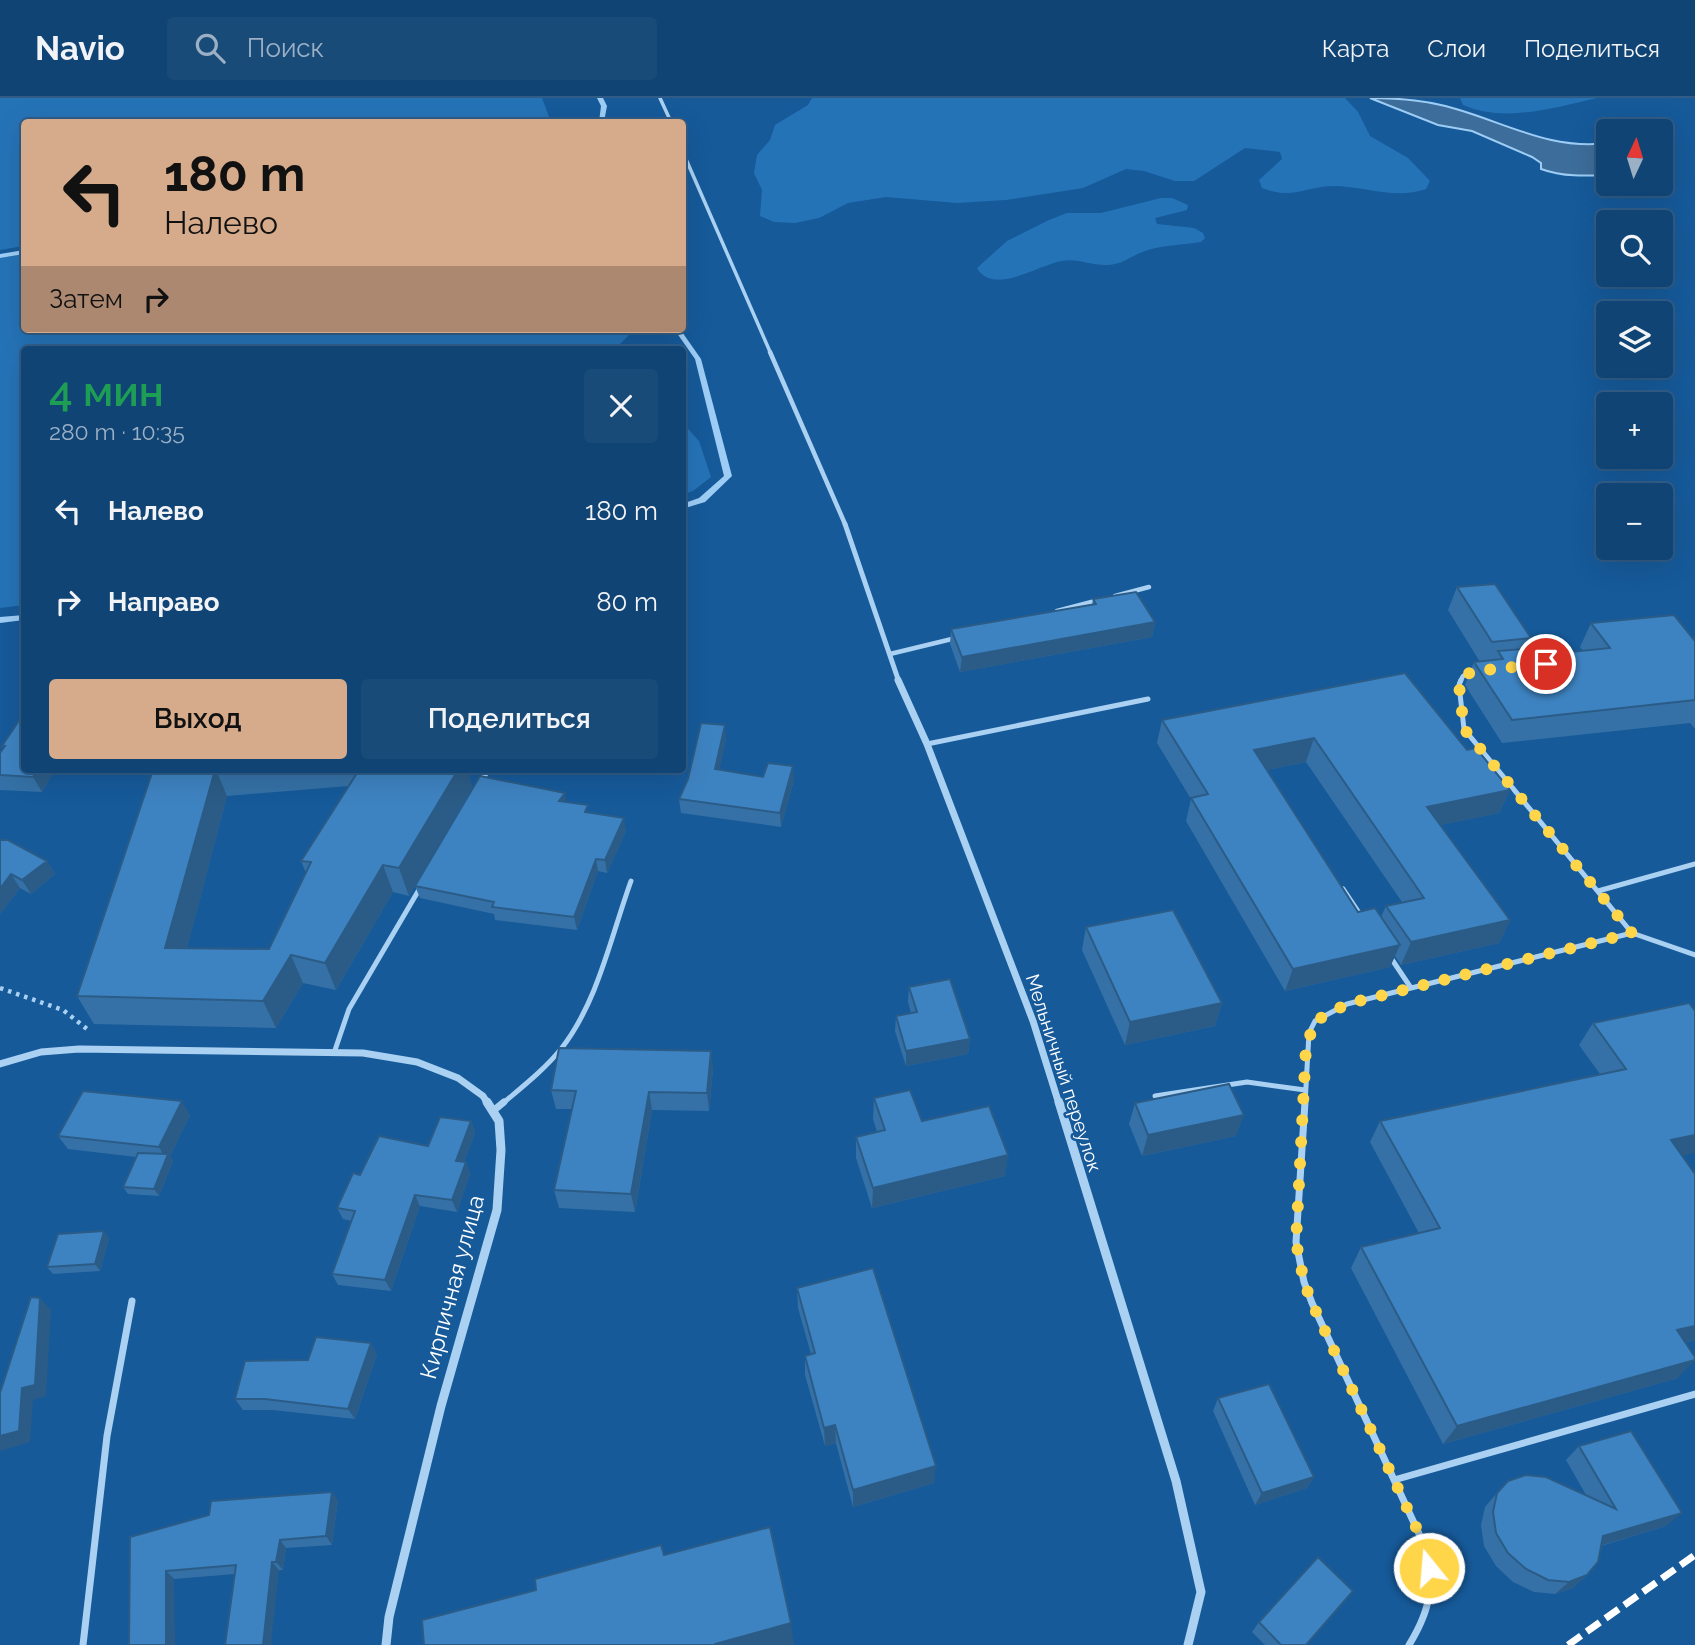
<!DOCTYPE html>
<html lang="ru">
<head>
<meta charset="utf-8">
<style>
	:root { --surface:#104474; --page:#194b79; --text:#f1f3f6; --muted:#9cb0c5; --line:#305c86; --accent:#d6ab8b }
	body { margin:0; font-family:Raleway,sans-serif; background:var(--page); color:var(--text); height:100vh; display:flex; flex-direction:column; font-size:26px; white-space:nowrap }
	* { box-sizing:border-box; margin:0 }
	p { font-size:23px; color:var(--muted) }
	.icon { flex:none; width:38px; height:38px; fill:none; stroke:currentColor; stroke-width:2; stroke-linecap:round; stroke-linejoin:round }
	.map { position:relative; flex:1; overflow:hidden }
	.drawer { position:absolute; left:21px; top:248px; width:665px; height:427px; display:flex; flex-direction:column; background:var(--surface); border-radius:7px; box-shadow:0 7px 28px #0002,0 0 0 2px var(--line) }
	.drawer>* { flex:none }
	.top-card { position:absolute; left:21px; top:21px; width:665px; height:214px; border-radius:7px; box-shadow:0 7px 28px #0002,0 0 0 2px var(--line); background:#d6ab8b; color:#111; overflow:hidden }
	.needle { width:46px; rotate:4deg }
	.controls { position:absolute; left:1596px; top:21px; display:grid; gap:14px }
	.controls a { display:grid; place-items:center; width:77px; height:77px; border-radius:7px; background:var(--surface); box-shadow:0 7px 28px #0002,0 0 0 2px var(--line); font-size:35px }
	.pin { position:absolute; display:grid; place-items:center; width:60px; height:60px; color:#fff; margin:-30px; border:4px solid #fff; border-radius:50%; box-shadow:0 2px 7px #0007 }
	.me { position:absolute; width:77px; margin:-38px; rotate:343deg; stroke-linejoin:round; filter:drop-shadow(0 0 5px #0008) }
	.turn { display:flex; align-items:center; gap:24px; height:147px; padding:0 28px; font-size:32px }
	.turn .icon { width:91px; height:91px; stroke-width:2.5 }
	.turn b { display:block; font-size:49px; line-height:60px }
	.then { display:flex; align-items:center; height:66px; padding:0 28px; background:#0003; gap:14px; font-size:26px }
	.round { display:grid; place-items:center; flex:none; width:74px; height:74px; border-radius:7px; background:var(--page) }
	.overview { display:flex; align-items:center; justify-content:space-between; height:119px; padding:0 28px }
	h1 { font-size:42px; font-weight:600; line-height:52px; color:#1e9e55 }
	.cta { display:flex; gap:14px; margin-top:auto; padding:14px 28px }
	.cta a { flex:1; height:80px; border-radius:7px; background:var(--accent); color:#111; font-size:28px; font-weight:600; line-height:80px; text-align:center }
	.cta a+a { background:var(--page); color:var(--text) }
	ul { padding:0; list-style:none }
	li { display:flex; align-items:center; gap:21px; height:91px; padding:0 28px }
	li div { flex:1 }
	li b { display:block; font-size:26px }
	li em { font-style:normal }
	header { display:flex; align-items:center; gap:42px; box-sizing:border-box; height:98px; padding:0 35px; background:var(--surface); border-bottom:2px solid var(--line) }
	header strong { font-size:33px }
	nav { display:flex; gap:38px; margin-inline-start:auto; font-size:24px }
	.search { width:490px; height:63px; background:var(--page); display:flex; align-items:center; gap:18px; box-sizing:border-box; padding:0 24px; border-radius:7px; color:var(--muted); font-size:26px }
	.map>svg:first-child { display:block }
	.green { fill:#2573b7 }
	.water { fill:#3d6d9b; stroke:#9dcdf5; stroke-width:2 }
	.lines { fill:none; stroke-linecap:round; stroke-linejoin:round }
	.stream { fill:#9dcdf5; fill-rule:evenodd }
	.path { stroke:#aad1f2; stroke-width:4.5; stroke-dasharray:3.5 5; stroke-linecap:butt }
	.lane-far3 { stroke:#aad1f2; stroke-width:3.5 }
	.lane-far2 { stroke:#aad1f2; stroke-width:4.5 }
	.lane-far1 { stroke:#aad1f2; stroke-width:5 }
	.lane { stroke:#aad1f2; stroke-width:7 }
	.street-far2 { stroke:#aad1f2; stroke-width:5 }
	.street-far1 { stroke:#aad1f2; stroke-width:7 }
	.street { stroke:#aad1f2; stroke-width:9 }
	.rail { stroke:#fff; stroke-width:7; stroke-dasharray:16 7; stroke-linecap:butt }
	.wall { fill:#3571a6; fill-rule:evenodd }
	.shaded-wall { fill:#2b5c87 }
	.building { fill:#3e83c1; stroke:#2b5c87; stroke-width:2 }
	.route { stroke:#ffd54a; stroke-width:12; stroke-dasharray:0 21.6 }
	.labels { text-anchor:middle; stroke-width:5; stroke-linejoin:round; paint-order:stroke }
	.street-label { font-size:19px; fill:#fff; stroke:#165a9a }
	.near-street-label { font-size:23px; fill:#fff; stroke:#165a9a }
</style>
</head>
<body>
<header>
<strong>Navio</strong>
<div class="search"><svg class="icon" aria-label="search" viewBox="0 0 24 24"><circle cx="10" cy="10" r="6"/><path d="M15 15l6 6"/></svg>Поиск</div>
<nav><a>Карта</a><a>Слои</a><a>Поделиться</a></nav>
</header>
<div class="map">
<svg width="1695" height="1547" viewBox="0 0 1695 1547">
	<rect width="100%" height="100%" fill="#165a9a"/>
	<!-- green -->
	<path class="green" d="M0,0H542L551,24H24V148L0,152Z
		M812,0H1345L1358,14L1370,38L1408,60L1430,83L1426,91C1394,102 1365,88 1333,88C1302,89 1294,102 1262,90L1259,82L1282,61L1280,54L1245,50L1194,83H1175L1144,73L1126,71L1083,90L1006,102L957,105L886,99L848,105L819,120L795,125L774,124L760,118L762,92L754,75L757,57L770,42L775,27L808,7Z
		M1460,0H1597C1554,10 1504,25 1463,7Z
		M1161,100H1172L1188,107L1187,112L1155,120L1157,126L1194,130L1203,135L1205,140L1201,144C1183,147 1165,147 1148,152C1133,156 1125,166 1108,167C1092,168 1078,160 1061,163C1039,167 993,198 977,170L1007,143L1049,122L1067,115H1101Z
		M24,156V231H631V235L614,252H24V507L0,510V160Z
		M682,324L699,343L711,379L693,393L683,396Z"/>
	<!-- water -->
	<path class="water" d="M1370,0C1400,0 1427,2 1456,11C1508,26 1551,52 1608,45V77C1585,78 1563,79 1541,71V65L1532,59L1472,33L1438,27Z"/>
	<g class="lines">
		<!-- stream -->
		<path class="stream" d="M597,0H603L607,8L604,24H599L601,8Z
			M24,152V156L0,160V156Z
			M674,231H680L701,261L732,378L705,404L682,411V406L699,400L724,378L695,261Z
			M24,517V522L0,525V519Z"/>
		<!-- path -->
		<path class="path" d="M0,890L63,912L87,931"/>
		<!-- lane-far3 -->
		<path class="lane-far3" d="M660,0L671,24
			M682,52L771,256"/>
		<!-- lane-far2 -->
		<path class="lane-far2" d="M770,254L845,426
			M1115,498L1149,489
			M1057,513L1099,502
			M890,556L956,540
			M1460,584L1463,578L1474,573"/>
		<!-- lane-far1 -->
		<path class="lane-far1" d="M927,646L1148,601
			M481,684L488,672
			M1343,791L1361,818
			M1598,793L1695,766
			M1632,835L1695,857
			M1389,857L1411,890
			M334,955L349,911L420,790
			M1155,998L1247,984L1305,992
			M502,1006C522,989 544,972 561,951C598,904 611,838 631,783
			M1305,1006L1309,935L1315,923L1347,906L1632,835L1464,631L1459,587L1461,582"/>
		<!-- lane -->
		<path class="lane" d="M1305,1004L1296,1144L1304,1184L1312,1205L1421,1440C1434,1485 1434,1506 1409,1547
			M493,1013L504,1004
			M1394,1382L1695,1296
			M83,1547L107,1338L132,1203"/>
		<!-- street-far2 -->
		<path class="street-far2" d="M845,426L899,584"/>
		<!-- street-far1 -->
		<path class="street-far1" d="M898,582L927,646L1033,923L1059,1006
			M0,966L41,954L79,951L363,955L417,964L458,980L483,998L488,1006"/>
		<!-- street -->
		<path class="street" d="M1059,1004L1176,1383L1201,1494L1188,1547
			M386,1547L389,1519L441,1308L497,1112L501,1052L499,1023L487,1004"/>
		<!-- rail -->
		<path class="rail" d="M1568,1547L1695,1457"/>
	</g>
	<!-- wall -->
	<path class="wall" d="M1457,489L1531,540L1527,551L1542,557L1583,553L1580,549L1591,525L1695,543V631L1690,625L1502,645L1465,587L1474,564H1480L1448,512Z
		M1093,501L1155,524L1152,539L960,574L950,546L951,531L1092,507Z
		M24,615V672H55L42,694L0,692V655L3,650L2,648Z
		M1162,622L1467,652L1510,692L1499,715L1440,727L1510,822L1499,845L1401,867L1395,858L1390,869L1285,893L1186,723L1191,701L1157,645ZM1306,664L1402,804L1386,808L1381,819L1358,814L1266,672Z
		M726,641L719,672L763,679L794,682L781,729L681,715L679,701Z
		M153,672H468L472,689L409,798L393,794L336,892L303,885L276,930L94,926L77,898ZM349,688L301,763L306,775L269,851L187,850L227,698Z
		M567,704L626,733L607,775L598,773L577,832L495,822L494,816L420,800L415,788Z
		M0,742L47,763L55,776L31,796L20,790L0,816Z
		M1086,829L1222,905L1215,928L1125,947L1082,852Z
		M909,889L970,941L968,956L906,968L895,933L896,918L911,915L908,904Z
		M1689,905L1682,1058L1695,1242L1685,1245L1678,1280L1443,1346L1351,1170L1361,1149L1419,1135L1370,1044L1380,1023L1600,976L1579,947L1593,925Z
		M713,971L709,1013L652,1012L635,1114L559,1110L554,1092L572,1011H556L551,992Z
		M874,1000L922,1023L1005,1078L872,1110L856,1060V1039L877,1034L873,1021Z
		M1135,1005L1236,1038L1142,1058L1129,1026Z
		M190,1017L170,1058L173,1063L159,1098L128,1096L123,1089L136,1059L68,1051L58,1038Z
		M471,1023L475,1035L464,1064H466L470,1076L457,1114L420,1108L391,1193L338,1187L332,1176L352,1123L343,1121L337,1110L428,1048Z
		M109,1140L100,1173L53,1176L47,1169Z
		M797,1190L934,1385L853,1409L836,1345L825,1348L805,1277V1258L811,1256L798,1210Z
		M377,1256L355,1321L273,1312H243L235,1301L308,1262Z
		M1218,1300L1314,1379L1307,1390L1255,1407L1213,1313Z
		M1579,1348L1666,1428L1601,1448L1587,1477L1573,1490L1555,1496L1534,1494L1513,1484L1496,1468L1484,1448L1481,1427L1485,1409L1497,1395L1586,1397L1566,1362Z
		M338,1402L332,1447L286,1450L283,1472L174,1481L130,1439L209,1417Z
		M1353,1493L1306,1547H1265L1252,1534L1259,1524Z"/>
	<!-- shaded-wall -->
	<path class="shaded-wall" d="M1155,524L1152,539L960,574L962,559Z
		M725,627L726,641L717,685L715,671Z
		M1314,640L1306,664L1247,676L1254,652Z
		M793,668L794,682L781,729L780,715Z
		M37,672H55L42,694L33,679Z
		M215,672H216L227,698L180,878L165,850Z
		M452,672H468L472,689L409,798L399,770Z
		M1510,692L1499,715L1417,732L1427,709Z
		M565,695L567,707L559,703Z
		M624,720L626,733L607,775L605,762Z
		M596,761L598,773L577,832L574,819Z
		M47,763L55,776L31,796L22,782Z
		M383,767L393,794L336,892L325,865Z
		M11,776L20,790L0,816V791Z
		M1510,822L1499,845L1401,867L1411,844Z
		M1400,847L1390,869L1285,893L1293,871Z
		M291,857L303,885L276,930L263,903Z
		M1222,905L1215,928L1125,947L1130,924Z
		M970,941L968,956L906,968V953Z
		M711,953L713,971L709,1013L707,995Z
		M649,994L652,1012L635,1114L631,1096Z
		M182,1003L190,1017L170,1058L173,1063L159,1098L154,1091L166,1061L159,1049Z
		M1244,1017L1236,1038L1142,1058L1148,1037Z
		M471,1023L475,1035L460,1075L456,1063Z
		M1695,1037V1055L1655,1064L1671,1042Z
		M1008,1057L1005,1078L872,1110L873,1090Z
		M466,1064L470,1076L457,1114L452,1102Z
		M415,1097L420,1108L391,1193L385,1182Z
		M104,1133L109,1140L100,1173L95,1166Z
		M40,1200L51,1212L46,1298L33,1302L30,1344L0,1353V1338L22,1290Z
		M1695,1228V1242L1659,1252L1677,1232Z
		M371,1245L377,1256L355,1321L348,1311Z
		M1695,1262L1678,1280L1443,1346L1457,1328Z
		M835,1327L836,1345L825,1348L824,1330Z
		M936,1368L934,1385L853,1409V1392Z
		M1314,1379L1307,1390L1255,1407L1262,1395Z
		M332,1394L338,1402L332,1447L326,1438Z
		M1682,1415L1666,1428L1589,1451L1603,1438Z
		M280,1442L286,1450L283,1472L276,1464Z
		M272,1464L279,1472L271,1547H263Z
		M166,1473L174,1481L175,1547H166Z
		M1587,1477L1573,1490L1555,1496L1569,1484Z
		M791,1525L794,1547H715V1546Z"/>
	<!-- building -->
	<path class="building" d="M1495,486L1531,540L1492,544L1457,489Z
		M1136,494L1155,524L962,559L951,531L1096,506L1093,501Z
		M1674,517L1695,543V602L1512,622L1474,564L1503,561L1498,553L1537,550L1542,557L1610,550L1591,525Z
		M1405,575L1467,652L1476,650L1510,692L1427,709L1510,822L1411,844L1386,808L1424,800L1314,640L1254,652L1358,814L1375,810L1400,847L1293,871L1191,700L1208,696L1162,622Z
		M24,615V672H37L33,679L0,677V655L5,648H2Z
		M701,625L725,627L715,671L763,679L768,665L793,668L780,715L679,701L688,681Z
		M153,672H215L165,850L269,851L311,764L301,763L359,672H458L399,770L383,767L325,865L291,857L263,903L77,898Z
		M480,678L565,695L559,703L588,707L585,714L624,720L605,762L596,761L574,819L492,809L494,804L415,788Z
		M0,742H8L47,763L22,782L11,776L0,791Z
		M1173,812L1222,905L1130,924L1086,829Z
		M950,881L970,941L906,953L896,918L917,914L909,889Z
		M1689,905L1695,913V1037L1671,1042L1695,1076V1228L1677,1232L1695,1259V1262L1457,1328L1361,1149L1440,1130L1380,1023L1626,971L1593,925Z
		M559,950L711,953L707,995L649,994L631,1096L554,1092L576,993L551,992Z
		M1229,986L1244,1017L1148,1037L1135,1005Z
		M910,992L922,1023L989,1008L1008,1057L873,1090L856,1039L885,1032L874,1000Z
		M83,993L182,1003L159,1049L58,1038Z
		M440,1019L471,1023L456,1063L466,1064L452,1102L415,1097L385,1182L332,1176L355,1113L337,1110L353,1075L360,1077L379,1038L428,1048Z
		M138,1055L168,1056L154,1091L123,1089Z
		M104,1133L95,1166L47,1169L58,1136Z
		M873,1170L936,1368L853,1392L835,1327L824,1330L805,1258L815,1255L797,1190Z
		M31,1199L40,1200L35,1287L22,1290L19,1333L0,1338V1295Z
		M316,1239L371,1245L348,1311L265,1301H235L245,1263L308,1262Z
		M1269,1286L1314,1379L1262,1395L1218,1300Z
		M1631,1333L1682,1415L1603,1438L1598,1464L1587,1477L1569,1484L1548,1482L1526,1471L1508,1455L1496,1435L1493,1414L1497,1395L1508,1383L1526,1377L1546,1379L1616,1411L1579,1348Z
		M332,1394L326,1438L280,1442L276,1464H272L263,1547H225L236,1467L166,1473V1547H129L130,1439L209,1417L211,1403Z
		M770,1429L791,1525L715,1546V1547H424L422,1522L536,1492L535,1481L661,1447L664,1457Z
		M1318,1459L1353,1493L1306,1547H1281L1259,1524Z"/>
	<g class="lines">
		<!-- route -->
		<path class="route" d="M1429,1470L1421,1440L1312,1205L1304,1184L1296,1144L1306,949L1315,923L1347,906L1632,835L1464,631L1459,587L1463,578L1474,573L1546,566"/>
	</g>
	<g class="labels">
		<!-- street labels -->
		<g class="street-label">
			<text transform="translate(1064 975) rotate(72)" y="7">Мельничный переулок</text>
		</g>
		<!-- near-street labels -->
		<g class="near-street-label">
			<text transform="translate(452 1189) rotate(-75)" y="8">Кирпичная улица</text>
		</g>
	</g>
</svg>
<div class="controls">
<a><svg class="needle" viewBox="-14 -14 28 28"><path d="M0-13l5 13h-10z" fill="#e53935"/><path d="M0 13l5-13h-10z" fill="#9cb0c5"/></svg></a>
<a><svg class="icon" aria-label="search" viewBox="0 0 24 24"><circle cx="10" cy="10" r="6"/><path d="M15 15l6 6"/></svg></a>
<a><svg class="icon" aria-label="layers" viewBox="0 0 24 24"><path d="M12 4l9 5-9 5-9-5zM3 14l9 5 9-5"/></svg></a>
<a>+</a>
<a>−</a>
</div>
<div class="pin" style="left:1546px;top:566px;background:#d93025"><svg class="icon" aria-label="arrive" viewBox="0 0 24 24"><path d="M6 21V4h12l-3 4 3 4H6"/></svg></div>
<svg class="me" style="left:1429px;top:1470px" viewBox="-20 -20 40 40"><circle r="17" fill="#ffd54a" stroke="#fff" stroke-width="3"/><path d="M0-11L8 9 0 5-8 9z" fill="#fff"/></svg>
<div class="top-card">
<div class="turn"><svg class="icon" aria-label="left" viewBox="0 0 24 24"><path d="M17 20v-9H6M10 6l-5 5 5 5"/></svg><div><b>180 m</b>Налево</div></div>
<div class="then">Затем<svg class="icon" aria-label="right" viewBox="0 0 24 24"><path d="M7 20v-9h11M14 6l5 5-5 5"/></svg></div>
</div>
<section class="drawer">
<div class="overview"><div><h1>4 мин</h1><p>280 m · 10:35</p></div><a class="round"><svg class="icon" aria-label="close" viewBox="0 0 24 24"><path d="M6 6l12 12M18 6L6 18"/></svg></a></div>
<ul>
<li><svg class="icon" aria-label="left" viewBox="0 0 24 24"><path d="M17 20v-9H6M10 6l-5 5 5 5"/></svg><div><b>Налево</b></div><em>180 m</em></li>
<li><svg class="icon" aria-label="right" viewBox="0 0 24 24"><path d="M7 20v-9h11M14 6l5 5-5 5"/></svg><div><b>Направо</b></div><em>80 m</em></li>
</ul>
<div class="cta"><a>Выход</a><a>Поделиться</a></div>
</section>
</div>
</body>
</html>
